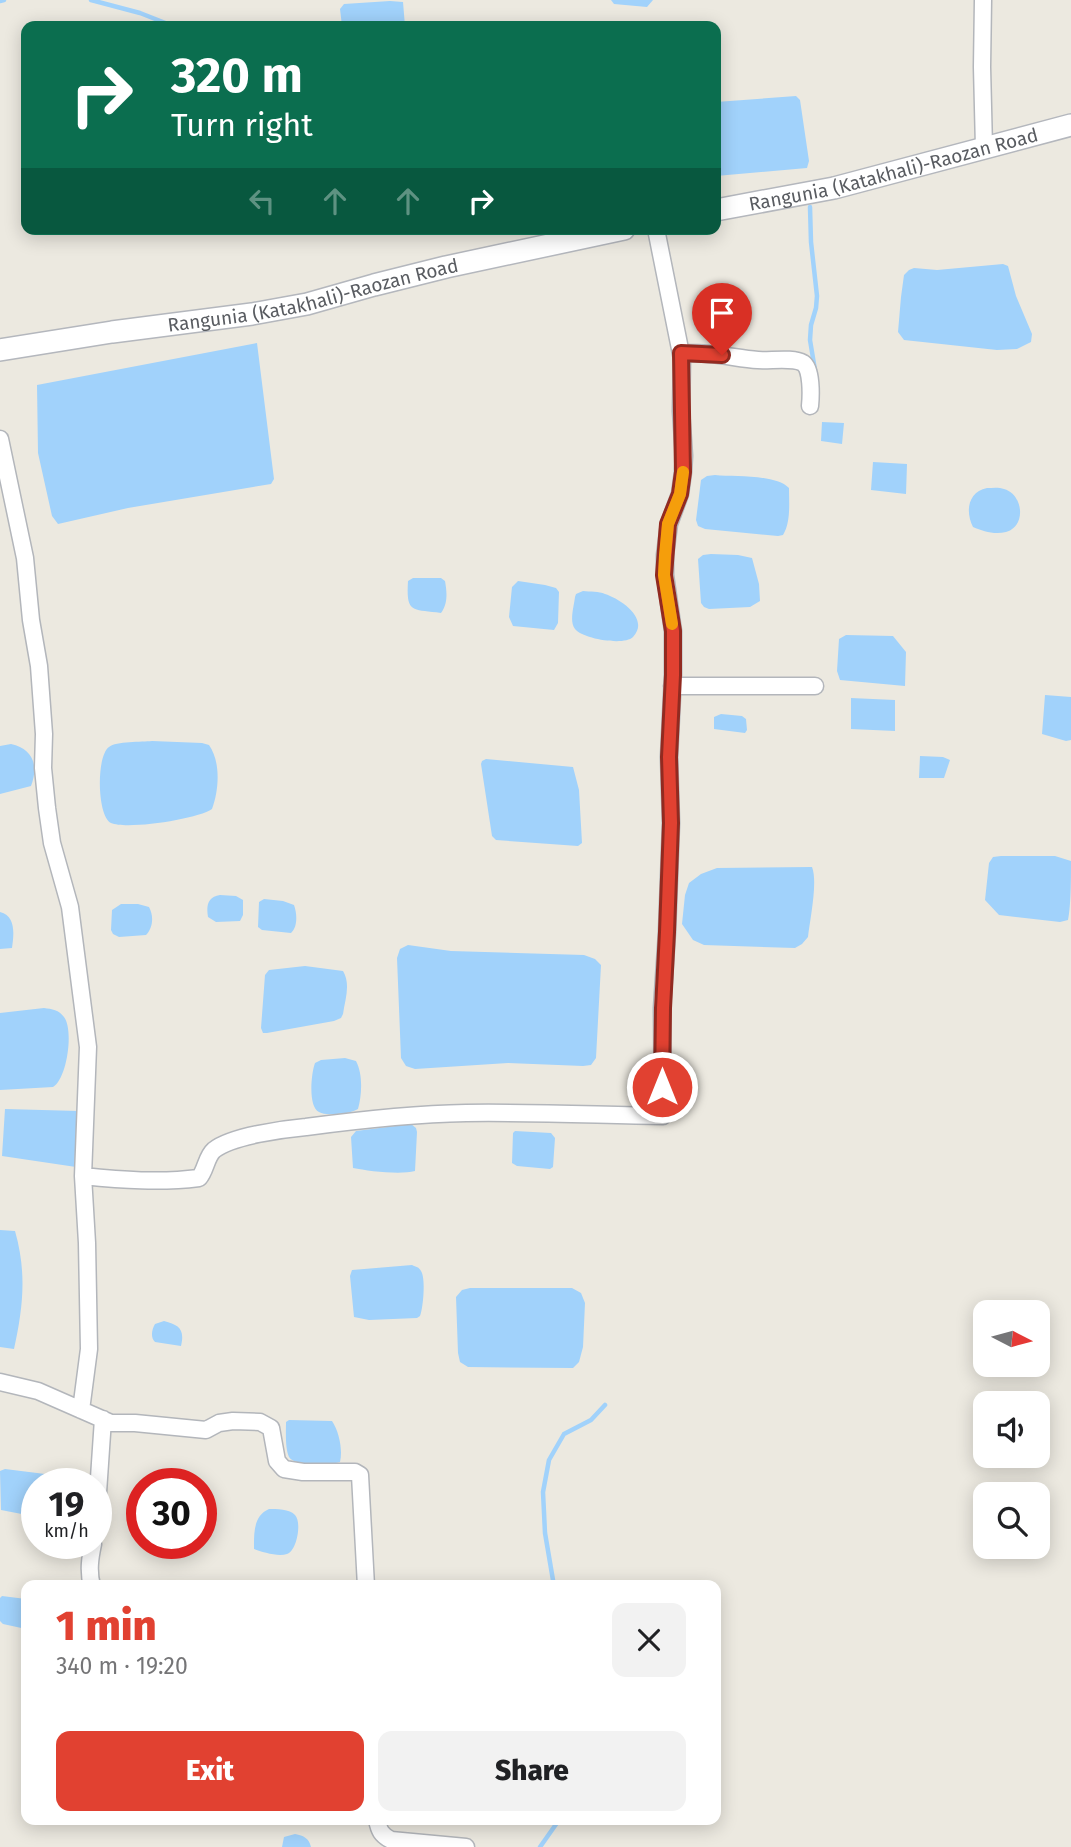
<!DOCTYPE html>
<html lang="en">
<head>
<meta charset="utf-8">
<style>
	:root { --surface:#fff; --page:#f2f2f2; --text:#202124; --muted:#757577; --accent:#e14131 }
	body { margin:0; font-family:"Fira Sans",sans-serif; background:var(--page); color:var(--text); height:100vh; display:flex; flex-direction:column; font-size:26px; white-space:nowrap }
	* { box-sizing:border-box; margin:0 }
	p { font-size:23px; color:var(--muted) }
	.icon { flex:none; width:38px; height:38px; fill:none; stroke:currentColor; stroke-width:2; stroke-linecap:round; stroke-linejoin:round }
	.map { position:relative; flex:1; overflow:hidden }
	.panel { position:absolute; left:21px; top:1580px; width:700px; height:245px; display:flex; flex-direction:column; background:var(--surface); border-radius:14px; box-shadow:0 4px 18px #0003 }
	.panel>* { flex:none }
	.banner { position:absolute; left:21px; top:21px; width:700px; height:214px; border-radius:14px; box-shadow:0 4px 18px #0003; background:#0b6e4f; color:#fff; overflow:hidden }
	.needle { width:46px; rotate:96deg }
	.fabs { position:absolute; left:973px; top:1300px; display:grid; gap:14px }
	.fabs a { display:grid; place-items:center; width:77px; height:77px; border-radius:14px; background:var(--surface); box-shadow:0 4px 18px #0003; font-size:35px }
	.speed { position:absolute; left:21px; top:1468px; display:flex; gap:14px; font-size:35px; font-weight:700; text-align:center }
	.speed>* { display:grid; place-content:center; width:91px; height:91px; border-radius:50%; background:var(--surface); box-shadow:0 4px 18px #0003; line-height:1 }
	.speed small { font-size:18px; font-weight:400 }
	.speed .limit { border:10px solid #d22; background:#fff; color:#111 }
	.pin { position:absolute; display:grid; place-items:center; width:60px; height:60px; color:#fff; margin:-72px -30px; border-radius:50% 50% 50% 0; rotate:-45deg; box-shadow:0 0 7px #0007 }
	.pin .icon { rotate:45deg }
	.me { position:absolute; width:77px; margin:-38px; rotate:0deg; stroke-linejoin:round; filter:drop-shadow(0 0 5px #0008) }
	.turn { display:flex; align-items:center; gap:24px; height:147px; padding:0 35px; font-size:32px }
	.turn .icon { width:91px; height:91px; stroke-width:2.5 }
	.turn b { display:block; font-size:49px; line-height:60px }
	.lanes { display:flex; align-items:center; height:66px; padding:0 35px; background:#0003; justify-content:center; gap:35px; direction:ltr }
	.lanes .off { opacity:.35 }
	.round { display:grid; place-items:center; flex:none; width:74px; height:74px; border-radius:14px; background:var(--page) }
	.headline { display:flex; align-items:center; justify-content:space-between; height:119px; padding:0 35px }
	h1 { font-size:42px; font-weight:800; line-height:52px; color:var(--accent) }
	.cta { display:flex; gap:14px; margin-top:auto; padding:14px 35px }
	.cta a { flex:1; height:80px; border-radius:14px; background:var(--accent); color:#fff; font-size:28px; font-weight:800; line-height:80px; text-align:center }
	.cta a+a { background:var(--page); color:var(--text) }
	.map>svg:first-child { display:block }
	.water { fill:#a1d2fb }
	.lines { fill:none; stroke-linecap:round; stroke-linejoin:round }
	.stream { stroke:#a1d2fb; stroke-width:4.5 }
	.minor-casing { stroke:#b3b6bb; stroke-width:19 }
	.secondary-casing { stroke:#b4b7bd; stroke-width:24 }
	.minor { stroke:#fff; stroke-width:16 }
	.secondary { stroke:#fff; stroke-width:21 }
	.route-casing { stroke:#922a20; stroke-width:18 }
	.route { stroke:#e14131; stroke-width:12 }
	.slow { stroke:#f59e0b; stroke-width:12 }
	.labels { text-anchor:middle; stroke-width:6; stroke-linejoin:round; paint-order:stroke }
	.street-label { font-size:19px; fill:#595c61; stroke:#fff }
</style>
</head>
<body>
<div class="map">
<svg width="1071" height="1847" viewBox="0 0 1071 1847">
	<rect width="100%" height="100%" fill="#ece9e0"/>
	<!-- water -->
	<path class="water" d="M611,0H653L647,7L614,4Z
		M390,1L403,2L405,26H342L340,9L344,4Z
		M796,96L800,100L809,161L807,168L716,176V102Z
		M1003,264L1008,266L1016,296L1032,334L1031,342L1017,349L997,350L904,340L898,332L901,297L904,275L909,270L914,268L937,270Z
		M257,343L274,479L271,484L128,508L58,524L52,516L38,453L37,385Z
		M822,422L844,423L842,444L821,441Z
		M873,462L907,464L906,494L871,490Z
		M715,475C735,477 775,474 789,488C789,503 791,522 783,535L778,536L705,529L698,526L696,520L701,480L707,476Z
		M987,488C992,488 999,487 1004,489C1023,494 1027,526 1006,532C994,535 983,531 973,527C965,511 968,492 987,488Z
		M711,554L738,555L752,558L759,584L760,601L750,607L709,609L704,607L701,603L698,559L703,555Z
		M413,578H441L445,581C447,592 448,604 441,613C412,609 406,614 408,581Z
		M518,581L545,585L556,588L559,592L558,623L554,630L513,626L509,617L512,587Z
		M583,591C590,592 599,591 605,594C621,599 650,619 633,637C624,646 583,639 575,629C569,622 574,606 575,597L576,594Z
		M846,635L893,636L906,652L905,686L840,680L837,671L839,639Z
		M1045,695L1071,697V740L1066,741L1042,734Z
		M851,698L895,700V731L851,729Z
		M721,714L742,716L746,719L747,730L745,733L714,729V717Z
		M152,741L202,743L209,745C221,762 219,790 212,809C198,819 127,830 111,823C97,816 96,756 109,747C116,741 142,742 152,741Z
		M11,744C33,749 39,765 31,786L0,794V746Z
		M920,756L943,757L950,760L944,778H919Z
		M486,759L573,767L579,790L582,843L578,846L496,840L492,836L481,764L482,761Z
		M1001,856H1055L1071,861C1071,878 1071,906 1068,920L1060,922L999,915L985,900L989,863L993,857Z
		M812,867C818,882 810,919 808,937L802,944L795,948L704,945L693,940L682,924L685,895L689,883L701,874L717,868Z
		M220,895L236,896L243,900V915L240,921L216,922L208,917C206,905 208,897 220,895Z
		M264,899L283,901L294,905C297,913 298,927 291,933L262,930L258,927L259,902Z
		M121,904H138L149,907C154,916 153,928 146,935L119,937L113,934L111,930L112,910Z
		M0,912C16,916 14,934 12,948L0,949Z
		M408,945L451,951L584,955L595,959L601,965L596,1058L591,1065L583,1066L508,1063L415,1069L406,1066L401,1058L397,958L400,949Z
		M305,966L343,971C351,984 345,1000 343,1014L341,1018L334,1021L267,1033H263L261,1028L265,975L269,970Z
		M44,1008C52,1009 59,1010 64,1017C74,1030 67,1079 53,1087L0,1090V1013Z
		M345,1058L356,1061C363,1074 362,1095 358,1109C351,1113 345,1113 336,1114C331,1114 324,1115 319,1112C308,1107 311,1074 315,1063L321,1060Z
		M5,1109L79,1111L76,1167L2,1156Z
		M411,1124L416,1128L417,1132L415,1171C400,1175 368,1171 353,1168L351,1137L356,1131Z
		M515,1131L551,1133L555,1138L553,1167L550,1169L517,1166L512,1163L513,1133Z
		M0,1230L15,1231C27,1273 23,1308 14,1349L0,1347Z
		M412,1265C416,1267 419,1267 421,1271C426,1278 423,1309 420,1316L417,1318L369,1320L354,1317L350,1276L352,1270Z
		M470,1288H572L581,1293L585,1303L583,1347L579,1362L573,1368L468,1367L460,1362L458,1353L456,1297L462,1290Z
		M164,1321C179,1325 185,1329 181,1346L155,1342C150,1337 152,1329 155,1324Z
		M289,1420L332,1421C339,1431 343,1450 340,1462C330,1465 295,1467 289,1457C285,1448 286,1432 286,1422Z
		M5,1469L53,1475L63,1484H37V1517L1,1510L0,1471Z
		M269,1509C276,1509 290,1509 295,1515C302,1522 297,1551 287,1554C278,1557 262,1552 254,1549C254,1534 253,1516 269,1509Z
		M2,1596L26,1599V1629L3,1624L0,1621V1598Z
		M295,1834C304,1836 309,1838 311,1847H282L284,1837Z"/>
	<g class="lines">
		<!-- stream -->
		<path class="stream" d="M91,0L140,13L173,26
			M0,1L4,0
			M810,207L811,242L817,296L816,308L811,325L810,340L815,370
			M554,1586L545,1533L543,1492L549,1460L564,1434L591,1420L605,1405
			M540,1847L559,1820"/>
		<!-- minor casing -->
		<g class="minor-casing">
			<path id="minor" d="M983,0L982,67L984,148
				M681,353C690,353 699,353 709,354C725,355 742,359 758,360C770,361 793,357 803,363C812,369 811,396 810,406
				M0,439L25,558L31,620L39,666L44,734L43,768L47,808L52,843L70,907L88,1047L83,1176L87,1243L89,1349L81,1410
				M672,686H815
				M83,1176C122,1180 160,1183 199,1178C206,1170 206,1157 214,1150C231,1136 284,1129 306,1127C359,1120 413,1114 466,1113C531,1112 597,1115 663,1116L662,1008L667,932L671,823L669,757L673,675V631L665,575V555L669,524L680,494L683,472L684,456L681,411L682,359L656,229
				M0,1382L38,1391L111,1423H135L206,1430L219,1423L233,1421L260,1422L271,1428L277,1461L284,1469L303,1472H355L360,1475L366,1586
				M96,1522L103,1419
				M92,1586C88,1571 90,1558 93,1544
				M377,1820C379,1830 381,1835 391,1840L466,1847"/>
		</g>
		<!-- secondary casing -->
		<g class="secondary-casing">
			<g id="secondary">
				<path id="s1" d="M716,210L834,188L1071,125"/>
				<path id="s2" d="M0,350L112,332L252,314L307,304L374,285L446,267L624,229"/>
			</g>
		</g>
		<!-- minor -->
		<use href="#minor" class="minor"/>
		<!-- secondary -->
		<use href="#secondary" class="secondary"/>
	</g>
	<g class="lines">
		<!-- route casing -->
		<g class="route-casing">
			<path id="route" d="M662,1087L663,1008L667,932L671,823L669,757L673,675V631L664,575L668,524L680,494L683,472L681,353L722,355"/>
		</g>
		<!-- route -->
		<use href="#route" class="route"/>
		<!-- slow -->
		<path class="slow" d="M672,624L664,575L665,555L668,524L680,494L683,472"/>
	</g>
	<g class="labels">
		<!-- street labels -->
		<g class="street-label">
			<text dy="7" stroke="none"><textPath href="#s1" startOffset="182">Rangunia (Katakhali)-Raozan Road</textPath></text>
			<text dy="7" stroke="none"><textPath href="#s2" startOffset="318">Rangunia (Katakhali)-Raozan Road</textPath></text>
		</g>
	</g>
</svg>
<div class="fabs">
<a><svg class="needle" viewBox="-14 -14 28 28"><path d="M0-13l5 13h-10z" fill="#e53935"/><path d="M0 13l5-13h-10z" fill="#757577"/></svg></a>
<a><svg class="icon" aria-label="sound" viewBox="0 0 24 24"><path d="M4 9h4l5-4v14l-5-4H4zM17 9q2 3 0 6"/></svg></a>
<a><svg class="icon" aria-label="search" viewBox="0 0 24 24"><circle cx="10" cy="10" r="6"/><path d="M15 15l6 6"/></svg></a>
</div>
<div class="speed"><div>19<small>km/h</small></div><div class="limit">30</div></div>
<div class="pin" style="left:722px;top:355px;background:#d93025"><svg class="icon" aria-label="arrive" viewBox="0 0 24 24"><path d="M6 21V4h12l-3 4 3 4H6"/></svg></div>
<svg class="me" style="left:662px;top:1087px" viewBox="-20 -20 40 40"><circle r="17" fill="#e14131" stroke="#fff" stroke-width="3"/><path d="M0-11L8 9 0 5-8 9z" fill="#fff"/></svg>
<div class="banner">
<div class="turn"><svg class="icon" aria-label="right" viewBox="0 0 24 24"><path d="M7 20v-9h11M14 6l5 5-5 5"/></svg><div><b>320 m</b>Turn right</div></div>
<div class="lanes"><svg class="icon off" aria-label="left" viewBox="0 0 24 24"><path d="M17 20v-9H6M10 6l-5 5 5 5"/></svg><svg class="icon off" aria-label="ahead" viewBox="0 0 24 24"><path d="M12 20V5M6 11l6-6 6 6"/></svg><svg class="icon off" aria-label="ahead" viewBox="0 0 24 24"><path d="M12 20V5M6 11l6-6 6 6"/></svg><svg class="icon" aria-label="right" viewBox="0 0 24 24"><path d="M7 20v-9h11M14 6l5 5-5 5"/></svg></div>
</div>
<section class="panel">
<div class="headline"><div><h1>1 min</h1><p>340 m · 19:20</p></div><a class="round"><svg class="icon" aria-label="close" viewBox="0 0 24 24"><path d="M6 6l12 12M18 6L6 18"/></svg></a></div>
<div class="cta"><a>Exit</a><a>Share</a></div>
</section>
</div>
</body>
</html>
